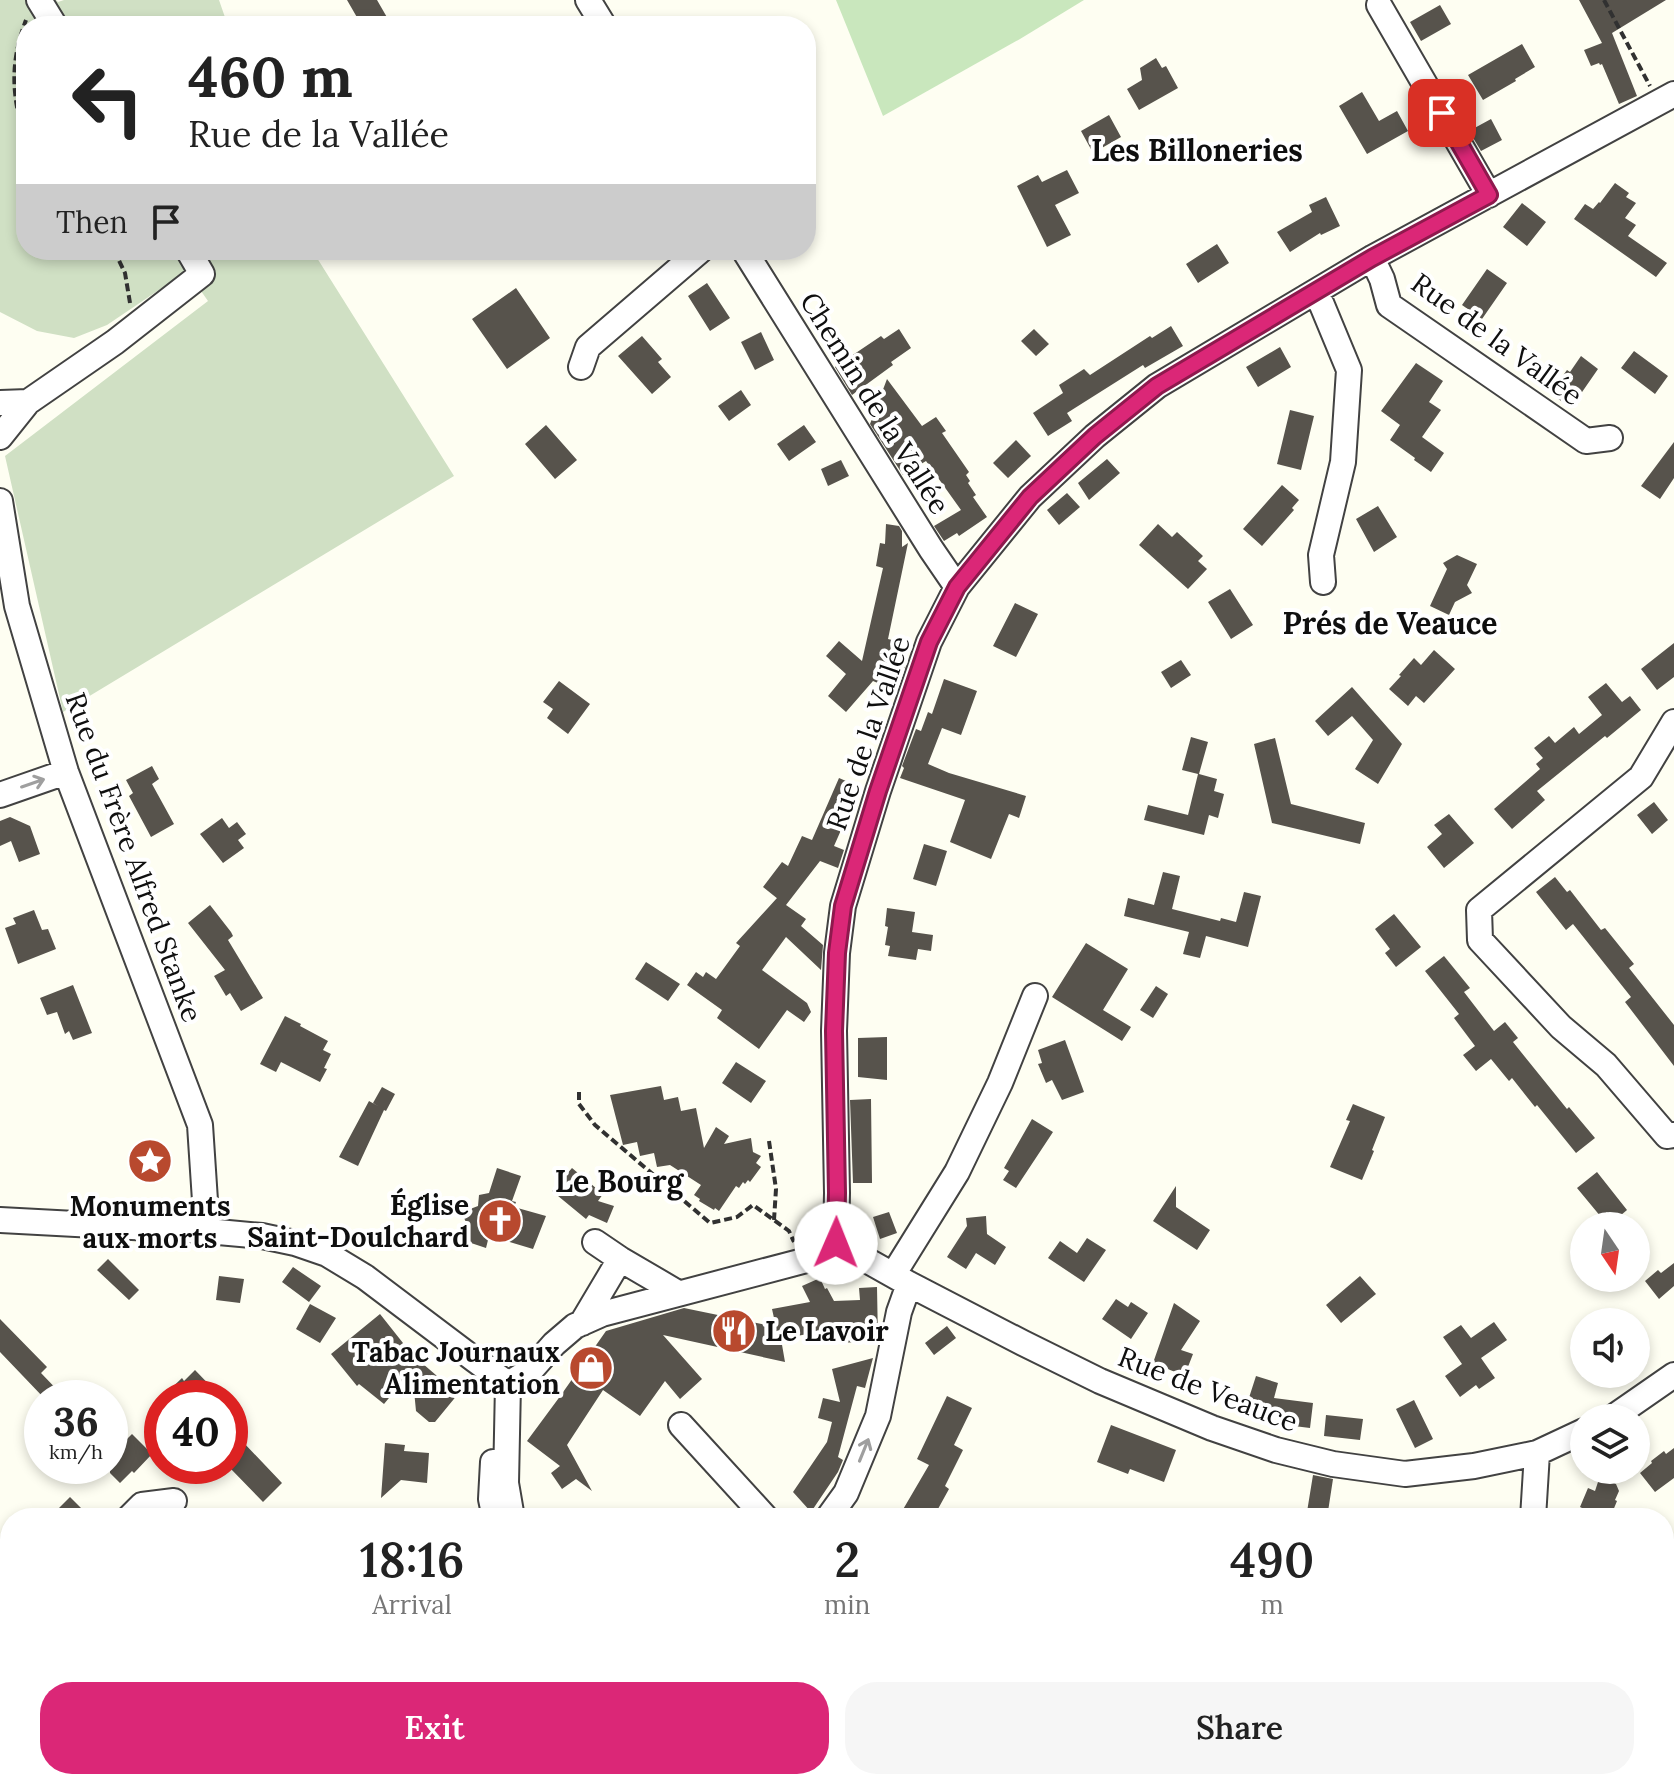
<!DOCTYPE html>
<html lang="en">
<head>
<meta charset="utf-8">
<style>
	:root { --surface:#fff; --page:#f6f6f6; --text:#222; --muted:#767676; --accent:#db2777 }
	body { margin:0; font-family:Lora,serif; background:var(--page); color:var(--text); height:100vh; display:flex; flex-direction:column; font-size:30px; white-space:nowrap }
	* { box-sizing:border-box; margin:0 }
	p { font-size:26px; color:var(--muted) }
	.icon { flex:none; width:44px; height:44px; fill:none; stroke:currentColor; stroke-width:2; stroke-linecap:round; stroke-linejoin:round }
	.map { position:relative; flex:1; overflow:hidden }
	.details { position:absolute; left:0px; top:1508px; width:1674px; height:282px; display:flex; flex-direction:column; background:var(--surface); border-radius:32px 32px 0 0; box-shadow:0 4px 12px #0003 }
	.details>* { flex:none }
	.banner { position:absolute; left:16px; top:16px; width:800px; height:244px; border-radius:32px; box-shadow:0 4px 12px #0003; background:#fff; color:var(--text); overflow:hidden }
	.needle { width:52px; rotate:167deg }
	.tools { position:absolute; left:1570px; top:1212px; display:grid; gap:16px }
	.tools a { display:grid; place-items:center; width:80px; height:80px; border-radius:50%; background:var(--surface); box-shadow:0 4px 12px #0003; font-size:40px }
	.speed { position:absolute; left:24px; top:1380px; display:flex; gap:16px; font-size:40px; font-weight:700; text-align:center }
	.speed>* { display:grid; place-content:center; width:104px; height:104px; border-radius:50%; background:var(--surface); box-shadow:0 4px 12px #0003; line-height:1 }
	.speed small { font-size:20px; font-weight:400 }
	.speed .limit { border:12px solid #d22; background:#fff; color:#111 }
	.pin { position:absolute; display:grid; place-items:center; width:68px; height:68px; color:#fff; margin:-34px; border-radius:16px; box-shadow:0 4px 12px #0006 }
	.me { position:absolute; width:88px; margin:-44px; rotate:1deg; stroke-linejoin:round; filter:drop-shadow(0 0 6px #0008) }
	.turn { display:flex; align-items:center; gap:28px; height:168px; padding:0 40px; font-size:36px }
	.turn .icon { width:104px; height:104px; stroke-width:2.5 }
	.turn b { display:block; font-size:56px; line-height:68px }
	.then { display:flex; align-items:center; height:76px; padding:0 40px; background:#0003; gap:16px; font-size:30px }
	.eta { display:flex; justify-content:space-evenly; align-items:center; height:136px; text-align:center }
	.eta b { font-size:48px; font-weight:600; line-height:56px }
	.button { display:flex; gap:16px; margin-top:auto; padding:16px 40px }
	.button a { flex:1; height:92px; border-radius:32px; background:var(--accent); color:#fff; font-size:32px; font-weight:600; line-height:92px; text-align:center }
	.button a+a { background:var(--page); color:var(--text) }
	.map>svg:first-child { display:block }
	.green { fill:#c9e7bd }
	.cemetery { fill:#d0e0c4 }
	.building { fill:#57534c }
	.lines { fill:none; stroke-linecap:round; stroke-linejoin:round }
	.minor-casing { stroke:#424242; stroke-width:28 }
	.path { stroke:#313131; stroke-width:4; stroke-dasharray:8 4; stroke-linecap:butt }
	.minor { stroke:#fff; stroke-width:24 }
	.oneway { stroke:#9f9f9f }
	.route-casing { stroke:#8e194d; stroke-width:20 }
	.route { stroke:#db2777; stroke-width:14 }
	.labels { text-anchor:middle; stroke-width:8; stroke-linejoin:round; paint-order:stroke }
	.street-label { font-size:28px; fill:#0f0f0f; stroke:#fff }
	.poi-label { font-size:28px; font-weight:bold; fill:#0f0f0f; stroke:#fff; text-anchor:end }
	.neighbourhood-label { font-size:30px; font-weight:bold; fill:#0f0f0f; stroke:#fff }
</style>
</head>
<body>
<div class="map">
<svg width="1674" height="1789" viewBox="0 0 1674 1789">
	<rect width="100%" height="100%" fill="#fefef2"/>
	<!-- green -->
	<path class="green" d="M836,0H1084L1020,39L883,116Z"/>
	<!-- cemetery -->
	<path class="cemetery" d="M0,0H56L58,2L64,0H219L228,26H26V250H312L454,476L63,712L5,456L208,301L187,271L107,325L74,338L37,331L0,312Z"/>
	<!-- building -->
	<path class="building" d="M347,0H377L392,26H362Z
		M1579,0H1666L1612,33L1637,96L1619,104L1602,64L1600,65L1599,63L1591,66L1584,50L1602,43Z
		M1440,5L1451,24L1421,41L1410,22Z
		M1522,44L1535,67L1515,79L1516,81L1483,100L1468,75Z
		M1156,58L1162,68L1166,66L1178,88L1139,110L1127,89L1142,80L1140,68Z
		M1362,92L1379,121L1397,111L1408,131L1367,154L1339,106Z
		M1109,115L1121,137L1093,153L1081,131Z
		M1491,119L1502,140L1481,151L1469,131Z
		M1067,170L1079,193L1055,205L1071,235L1047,247L1017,186L1038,175L1042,182Z
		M1615,183L1629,193L1626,197L1636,203L1625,218L1636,225L1628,236L1667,263L1656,277L1574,219L1585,204L1593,209L1599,202L1600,203Z
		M1326,197L1340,226L1321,235L1320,233L1290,252L1277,232L1312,212L1309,205Z
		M1522,203L1546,222L1527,246L1503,227Z
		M1217,244L1229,263L1198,283L1186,264Z
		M1487,269L1507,283L1482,319L1462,305Z
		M707,283L730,318L710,331L688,296Z
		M516,288L550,338L507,369L472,319Z
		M1171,326L1183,346L1145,368L1143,365L1067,413L1072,421L1048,436L1033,413L1063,393L1059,385L1084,369L1090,375L1150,336L1152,338Z
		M899,329L911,348L891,362L893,365L852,395L835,367L881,336L884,339Z
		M1034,329L1049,344L1036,356L1021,341Z
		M761,332L774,360L755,370L741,342Z
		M642,336L662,359L658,362L671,377L652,394L618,356Z
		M1280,347L1291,367L1258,387L1246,367Z
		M1634,351L1668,376L1655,394L1621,368Z
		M1581,356L1598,369L1571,408L1550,393L1567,370L1570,372Z
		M1416,363L1443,381L1429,402L1441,410L1422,437L1444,453L1431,472L1414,460L1415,458L1390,440L1400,425L1381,411Z
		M887,379L922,426L936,417L946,431L942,433L969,472L966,475L970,481L968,483L976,495L973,497L987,517L959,536L957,533L944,541L934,526L961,510L926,461L903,475L870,424Z
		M741,390L751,405L729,421L718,406Z
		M1290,410L1314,416L1301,470L1277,464Z
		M546,425L577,460L555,479L525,444Z
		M804,425L816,442L789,461L777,444Z
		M1016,440L1031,456L1008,478L993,463Z
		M1674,442V478L1660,499L1641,486Z
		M1107,459L1120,473L1089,500L1078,483Z
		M841,460L849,476L828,486L821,469Z
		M1282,485L1299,500L1292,508L1294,510L1262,546L1243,529Z
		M1067,493L1080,507L1059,525L1047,510Z
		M1378,506L1397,537L1374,552L1356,519Z
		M886,524L899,526L902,531V547L908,543L888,639L892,640L889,658L906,663L896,691L873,681L846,712L828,696L846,674L826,656L839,641L862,661L883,568L876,566L880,543L885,544Z
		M1158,524L1172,537L1177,532L1203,556L1198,561L1207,569L1188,589L1139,545Z
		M1457,555L1477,564L1467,585L1472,593L1455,602L1449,615L1430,606L1447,569L1443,563Z
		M1230,589L1253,625L1231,639L1208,602Z
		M1015,603L1038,614L1016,657L993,646Z
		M1674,643V677L1657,690L1641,669Z
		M1434,650L1455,669L1424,703L1416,696L1408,706L1389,689L1401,676L1399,675L1414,658L1421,665Z
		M1181,660L1191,675L1171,688L1161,672Z
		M944,679L977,691L961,735L942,728L928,764L949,773L1026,796L1019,818L1009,814L991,859L950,842L965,800L900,778L904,768L902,766L916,729L921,731L928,712L932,714Z
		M559,681L590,704L568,734L547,718L553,709L543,702Z
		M1606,683L1622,702L1630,696L1641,710L1607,738L1605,736L1537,791L1545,800L1512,829L1494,809L1540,769L1536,764L1543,758L1534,748L1549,736L1555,743L1574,727L1579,734L1602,715L1588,697Z
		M1352,687L1402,744L1378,784L1355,769L1373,740L1352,716L1328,736L1315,721Z
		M1191,737L1208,742L1199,774L1217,779L1214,791L1224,794L1218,818L1209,815L1204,835L1144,820L1148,805L1188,815L1198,774L1182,770Z
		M1275,738L1291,804L1365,823L1360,844L1272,823L1254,744Z
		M152,766L159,779L152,784L174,824L151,837L129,796L133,793L126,780Z
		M839,778L860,787L834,846L844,850L838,868L820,861L786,905L806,919L801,926L823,945L821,970L786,937L762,970L807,1003L811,1012L804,1022L787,1010L759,1049L717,1018L722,1010L687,985L696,972L703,977L706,972L716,979L740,946L736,943L777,898L778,899L763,887L782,862L788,866L802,836L812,840Z
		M1654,802L1668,820L1652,834L1637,815Z
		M1449,814L1474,843L1444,868L1427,847L1442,834L1434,825Z
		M10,817L30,826L40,854L19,862L11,841L0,846V821Z
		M222,818L229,828L237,822L246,834L238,840L244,848L223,863L200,834Z
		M924,844L947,851L936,886L913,879Z
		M1163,872L1180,876L1172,909L1220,921L1221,918L1236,922L1244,892L1261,896L1248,947L1206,936L1200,958L1183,954L1189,932L1124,916L1128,898L1154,905Z
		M1555,877L1567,892L1570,890L1601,930L1605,928L1634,964L1629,968L1674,1025V1066L1625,1002L1631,997L1573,924L1566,930L1536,892Z
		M210,905L231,932L233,936L228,940L263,998L241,1011L230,993L226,996L214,976L225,970L188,923Z
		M887,908L915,912L912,932L933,935L931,951L918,949L916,960L888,956L890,946L885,945L888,927L885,926Z
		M34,910L42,930L48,929L56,949L18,964L5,928L16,924L13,918Z
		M1394,914L1421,947L1396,967L1385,953L1390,949L1375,929Z
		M1086,943L1128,969L1103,1010L1131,1027L1122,1041L1052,997Z
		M1444,956L1470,988L1464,992L1494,1031L1505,1022L1518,1038L1513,1042L1567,1109L1569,1107L1595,1138L1576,1153L1537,1105L1535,1107L1512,1078L1509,1081L1491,1059L1476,1071L1463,1055L1475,1046L1454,1018L1459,1014L1425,971Z
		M646,962L680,984L668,1001L635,979Z
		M73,985L92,1033L73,1040L69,1031L65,1034L57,1012L47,1015L40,998Z
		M1156,986L1168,994L1153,1018L1140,1010Z
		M285,1016L301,1024L300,1026L328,1041L323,1050L331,1054L324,1068L327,1069L320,1082L281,1062L276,1072L260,1064Z
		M887,1037V1080L858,1077V1038Z
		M1065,1040L1084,1092L1062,1100L1052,1080L1046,1083L1038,1064L1042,1063L1038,1050Z
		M736,1062L766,1081L751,1103L722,1083Z
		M661,1086L664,1100L678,1097L681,1111L696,1108L704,1148L716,1127L729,1136L724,1144L751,1138L753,1152L761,1156L756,1163L761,1167L750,1182L748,1180L745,1184L743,1182L739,1188L736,1186L719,1211L715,1208L714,1210L699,1201L700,1199L694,1195L701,1185L670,1165L657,1167L654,1153L640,1156L637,1142L623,1145L610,1095Z
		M382,1087L395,1094L386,1111L384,1110L358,1166L339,1157L369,1101L378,1106L373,1103Z
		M871,1099L872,1183H853L850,1100Z
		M1353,1104L1385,1117L1372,1150L1374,1151L1362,1180L1330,1167L1350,1121L1346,1120Z
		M1032,1119L1053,1132L1016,1188L1003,1180L1009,1171L1004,1168Z
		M497,1168L521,1176L512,1201L516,1202L514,1207L546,1216L533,1249L489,1236L486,1248L462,1240L467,1224L464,1218L465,1211L478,1206L479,1195L489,1193Z
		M572,1168L603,1194L598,1201L614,1206L607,1223L589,1215L586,1219L552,1191Z
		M1597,1172L1627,1210L1614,1221L1607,1212L1601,1217L1577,1188Z
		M1176,1186V1207L1210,1230L1197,1250L1153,1221Z
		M889,1212L897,1233L880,1239L873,1217Z
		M986,1216L987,1234L1006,1247L995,1265L976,1253L966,1269L947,1257L967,1226L966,1218Z
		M1087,1238L1106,1250L1084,1282L1048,1258L1060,1241L1077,1253Z
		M108,1259L139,1290L129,1300L97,1270Z
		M1674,1263V1286L1659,1299L1645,1281L1658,1270L1661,1273Z
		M293,1267L321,1286L309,1302L282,1282Z
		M219,1276L244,1279L240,1303L216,1300Z
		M1360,1276L1376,1294L1341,1323L1326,1305Z
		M820,1278L825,1289L827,1288L834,1301L860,1300L859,1288L877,1287L878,1342L817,1343L818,1332L781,1339L785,1362L663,1335L702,1379L680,1399L665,1381L640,1416L603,1390L567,1445L592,1491L576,1479L562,1489L551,1473L560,1466L527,1441L561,1395L606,1331L684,1308L776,1327L772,1309L810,1302L802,1286Z
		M1116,1299L1128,1307L1131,1302L1148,1313L1131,1339L1102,1319Z
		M1174,1303L1200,1321L1181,1350L1193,1354L1186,1372L1182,1370L1180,1374L1153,1363Z
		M310,1304L336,1318L320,1343L296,1329Z
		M380,1314L403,1343L401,1345L458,1394L435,1422H429L416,1411L412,1370L384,1404L359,1384L357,1386L331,1354Z
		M0,1319L47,1367L41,1373L65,1398H44L0,1352Z
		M1494,1322L1507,1340L1481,1358L1495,1378L1479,1389L1476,1385L1460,1397L1445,1376L1462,1364L1443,1337L1461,1325L1471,1338Z
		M947,1326L956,1338L934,1355L925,1343Z
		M873,1358L865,1388L857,1386L838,1457L843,1460L838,1472L811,1512L793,1492L827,1442L832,1422L818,1418L823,1398L840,1402L832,1369Z
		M195,1370L222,1398H161L182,1378L184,1381Z
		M1256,1376L1278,1383L1274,1398L1313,1403L1310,1428L1286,1425V1420L1246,1407Z
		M947,1396L972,1408L954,1445L963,1450L945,1486L949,1489L933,1518H898L929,1465L917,1459Z
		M1414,1400L1433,1439L1415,1448L1396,1409Z
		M1326,1415L1363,1419L1360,1440L1324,1436Z
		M1111,1425L1176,1450L1164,1482L1130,1469L1128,1474L1097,1462Z
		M132,1434L152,1454L134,1473L132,1471L120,1483L110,1473V1456Z
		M242,1441L282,1483L263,1502L230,1468V1453Z
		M385,1443L405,1445L404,1451L429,1453L427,1483L401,1480L381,1498Z
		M1674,1448V1478L1655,1492L1640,1473L1652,1463L1651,1461L1664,1451L1666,1454Z
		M1313,1475L1333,1479L1327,1518H1306Z
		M1606,1479L1616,1484L1619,1491L1615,1500L1617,1501L1610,1518H1580L1584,1509L1580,1507L1588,1488L1595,1491L1598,1482Z
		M70,1497L91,1518H49Z"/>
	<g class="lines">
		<!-- minor casing -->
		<g class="minor-casing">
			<path id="minor" d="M39,0L55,26
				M588,0L604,26
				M1379,5L1489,195
				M744,250L931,549L957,587
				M1372,258L1382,279L1389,305L1586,441L1610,438
				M1315,292L1322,305L1349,370L1343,462L1321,555L1323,582
				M581,367L588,347L701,250
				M0,403L28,402
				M0,437L28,402L115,342L202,274L188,250
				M0,501L17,606L66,772L200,1125L207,1231
				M1674,722L1641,777L1479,910L1480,940L1561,1027L1606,1065L1667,1136L1674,1135
				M0,795L66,772
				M0,1220L207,1231L262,1236L295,1243L327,1254L365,1277L475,1360L508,1384
				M595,1242L620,1259
				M836,1243L837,1193L834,1031L837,953L843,906L878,791L929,642L957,587L1030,497L1095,436L1157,386L1372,258L1674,94
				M836,1243L909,1284L1023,1343L1100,1381L1212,1428L1276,1450L1333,1464L1405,1474L1474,1466L1537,1453L1584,1431
				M893,1275L957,1172L1000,1083L1035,996
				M582,1323L620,1259L678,1293
				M508,1384L531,1370L554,1344L575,1326L602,1314L803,1261L820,1254L836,1243
				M508,1384L506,1483L512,1518
				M1612,1418L1674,1375
				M681,1425L766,1518
				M493,1462L491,1499L495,1518
				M129,1518L142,1505L174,1501
				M828,1518L846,1493L878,1416L899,1312L909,1284
				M1533,1518L1537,1453
				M0,1644L10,1633
				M0,1696L10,1716
				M1664,1768H1674
				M43,1780L47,1789
				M151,1789L162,1780
				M637,1789L644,1780
				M1515,1789V1780"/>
		</g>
		<!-- path -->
		<path class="path" d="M1604,0L1650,86
			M26,143C12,97 9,65 26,20
			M114,250L125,273L130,303
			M579,1092V1104L595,1125L710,1223L737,1217L753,1205L789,1231L794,1242
			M769,1141L776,1189L774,1220"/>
		<!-- minor -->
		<use href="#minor" class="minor"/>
	</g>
	<!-- one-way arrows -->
	<defs><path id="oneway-shaft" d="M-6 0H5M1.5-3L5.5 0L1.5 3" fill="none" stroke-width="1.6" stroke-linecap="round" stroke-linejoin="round" transform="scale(2)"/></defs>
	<g class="oneway">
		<use href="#oneway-shaft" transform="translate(33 783) rotate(-19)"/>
		<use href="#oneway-shaft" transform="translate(864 1450) rotate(-68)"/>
	</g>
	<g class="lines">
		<!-- route casing -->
		<g class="route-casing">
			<path id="route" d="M836,1243L837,1193L834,1031L837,953L843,906L878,791L929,642L957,587L1030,497L1095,436L1157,386L1372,258L1489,195L1442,113"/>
		</g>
		<!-- route -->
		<use href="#route" class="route"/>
	</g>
	<!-- icons -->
	<defs>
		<g id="sight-disc" transform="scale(2.3)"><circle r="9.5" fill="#b8492e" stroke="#fff"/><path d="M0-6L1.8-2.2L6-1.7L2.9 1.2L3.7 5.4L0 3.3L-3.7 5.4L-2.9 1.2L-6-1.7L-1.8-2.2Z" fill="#fff"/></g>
		<g id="church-disc" transform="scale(2.3)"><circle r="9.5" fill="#b8492e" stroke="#fff"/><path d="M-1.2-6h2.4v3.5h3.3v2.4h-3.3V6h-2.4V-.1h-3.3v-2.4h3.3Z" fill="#fff"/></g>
		<g id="restaurant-disc" transform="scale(2.3)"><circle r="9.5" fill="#b8492e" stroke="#fff"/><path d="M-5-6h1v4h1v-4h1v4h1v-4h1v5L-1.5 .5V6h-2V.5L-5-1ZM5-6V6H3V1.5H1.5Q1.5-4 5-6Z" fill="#fff"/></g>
		<g id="shop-disc" transform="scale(2.3)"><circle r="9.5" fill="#b8492e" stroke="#fff"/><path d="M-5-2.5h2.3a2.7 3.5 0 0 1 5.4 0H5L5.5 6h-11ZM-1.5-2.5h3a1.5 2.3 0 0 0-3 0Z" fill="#fff"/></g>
	</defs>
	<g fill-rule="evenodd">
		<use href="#sight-disc" x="150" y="1161"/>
		<use href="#church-disc" x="500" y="1221"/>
		<use href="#restaurant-disc" x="734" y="1331"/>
		<use href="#shop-disc" x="591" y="1368"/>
	</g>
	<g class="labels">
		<!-- street labels -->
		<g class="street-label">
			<text transform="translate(1497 339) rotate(36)" y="10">Rue de la Vallée</text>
			<text transform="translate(875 403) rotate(58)" y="10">Chemin de la Vallée</text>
			<text transform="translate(868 733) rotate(-71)" y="10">Rue de la Vallée</text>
			<text transform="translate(134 857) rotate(70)" y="10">Rue du Frère Alfred Stanke</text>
			<text transform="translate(1208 1389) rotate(21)" y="10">Rue de Veauce</text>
		</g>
		<!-- poi labels -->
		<g class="poi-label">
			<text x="469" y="1215">Église<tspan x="469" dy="32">Saint-Doulchard</tspan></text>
			<text x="150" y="1216" text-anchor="middle">Monuments<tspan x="150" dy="32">aux morts</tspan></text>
			<text x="765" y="1341" text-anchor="start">Le Lavoir</text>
			<text x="560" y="1362">Tabac Journaux<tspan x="560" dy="32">Alimentation</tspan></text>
		</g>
		<!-- neighbourhood labels -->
		<g class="neighbourhood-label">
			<text x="1197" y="161">Les Billoneries</text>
			<text x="1390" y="634">Prés de Veauce</text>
			<text x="619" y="1192">Le Bourg</text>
		</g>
	</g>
</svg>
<div class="tools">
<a><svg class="needle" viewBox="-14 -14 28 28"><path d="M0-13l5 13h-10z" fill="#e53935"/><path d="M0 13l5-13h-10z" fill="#767676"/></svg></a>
<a><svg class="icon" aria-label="sound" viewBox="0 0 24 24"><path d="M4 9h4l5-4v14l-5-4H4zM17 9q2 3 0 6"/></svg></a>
<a><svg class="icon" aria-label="layers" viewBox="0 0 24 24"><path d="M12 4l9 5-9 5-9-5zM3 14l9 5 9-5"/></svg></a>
</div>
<div class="speed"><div>36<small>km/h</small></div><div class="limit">40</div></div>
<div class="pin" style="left:1442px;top:113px;background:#d93025"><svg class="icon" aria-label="arrive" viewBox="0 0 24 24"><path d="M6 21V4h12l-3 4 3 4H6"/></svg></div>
<svg class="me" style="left:836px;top:1243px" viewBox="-20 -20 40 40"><circle r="19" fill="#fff"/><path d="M0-13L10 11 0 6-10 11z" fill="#db2777"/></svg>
<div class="banner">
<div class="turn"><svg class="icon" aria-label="left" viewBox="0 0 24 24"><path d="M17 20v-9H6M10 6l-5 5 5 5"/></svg><div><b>460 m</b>Rue de la Vallée</div></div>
<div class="then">Then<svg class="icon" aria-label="arrive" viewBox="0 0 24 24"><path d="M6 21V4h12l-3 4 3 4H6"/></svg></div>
</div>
<section class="details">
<div class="eta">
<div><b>18:16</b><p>Arrival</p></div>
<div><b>2</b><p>min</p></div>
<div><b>490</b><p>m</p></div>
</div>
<div class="button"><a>Exit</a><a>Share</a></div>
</section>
</div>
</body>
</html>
